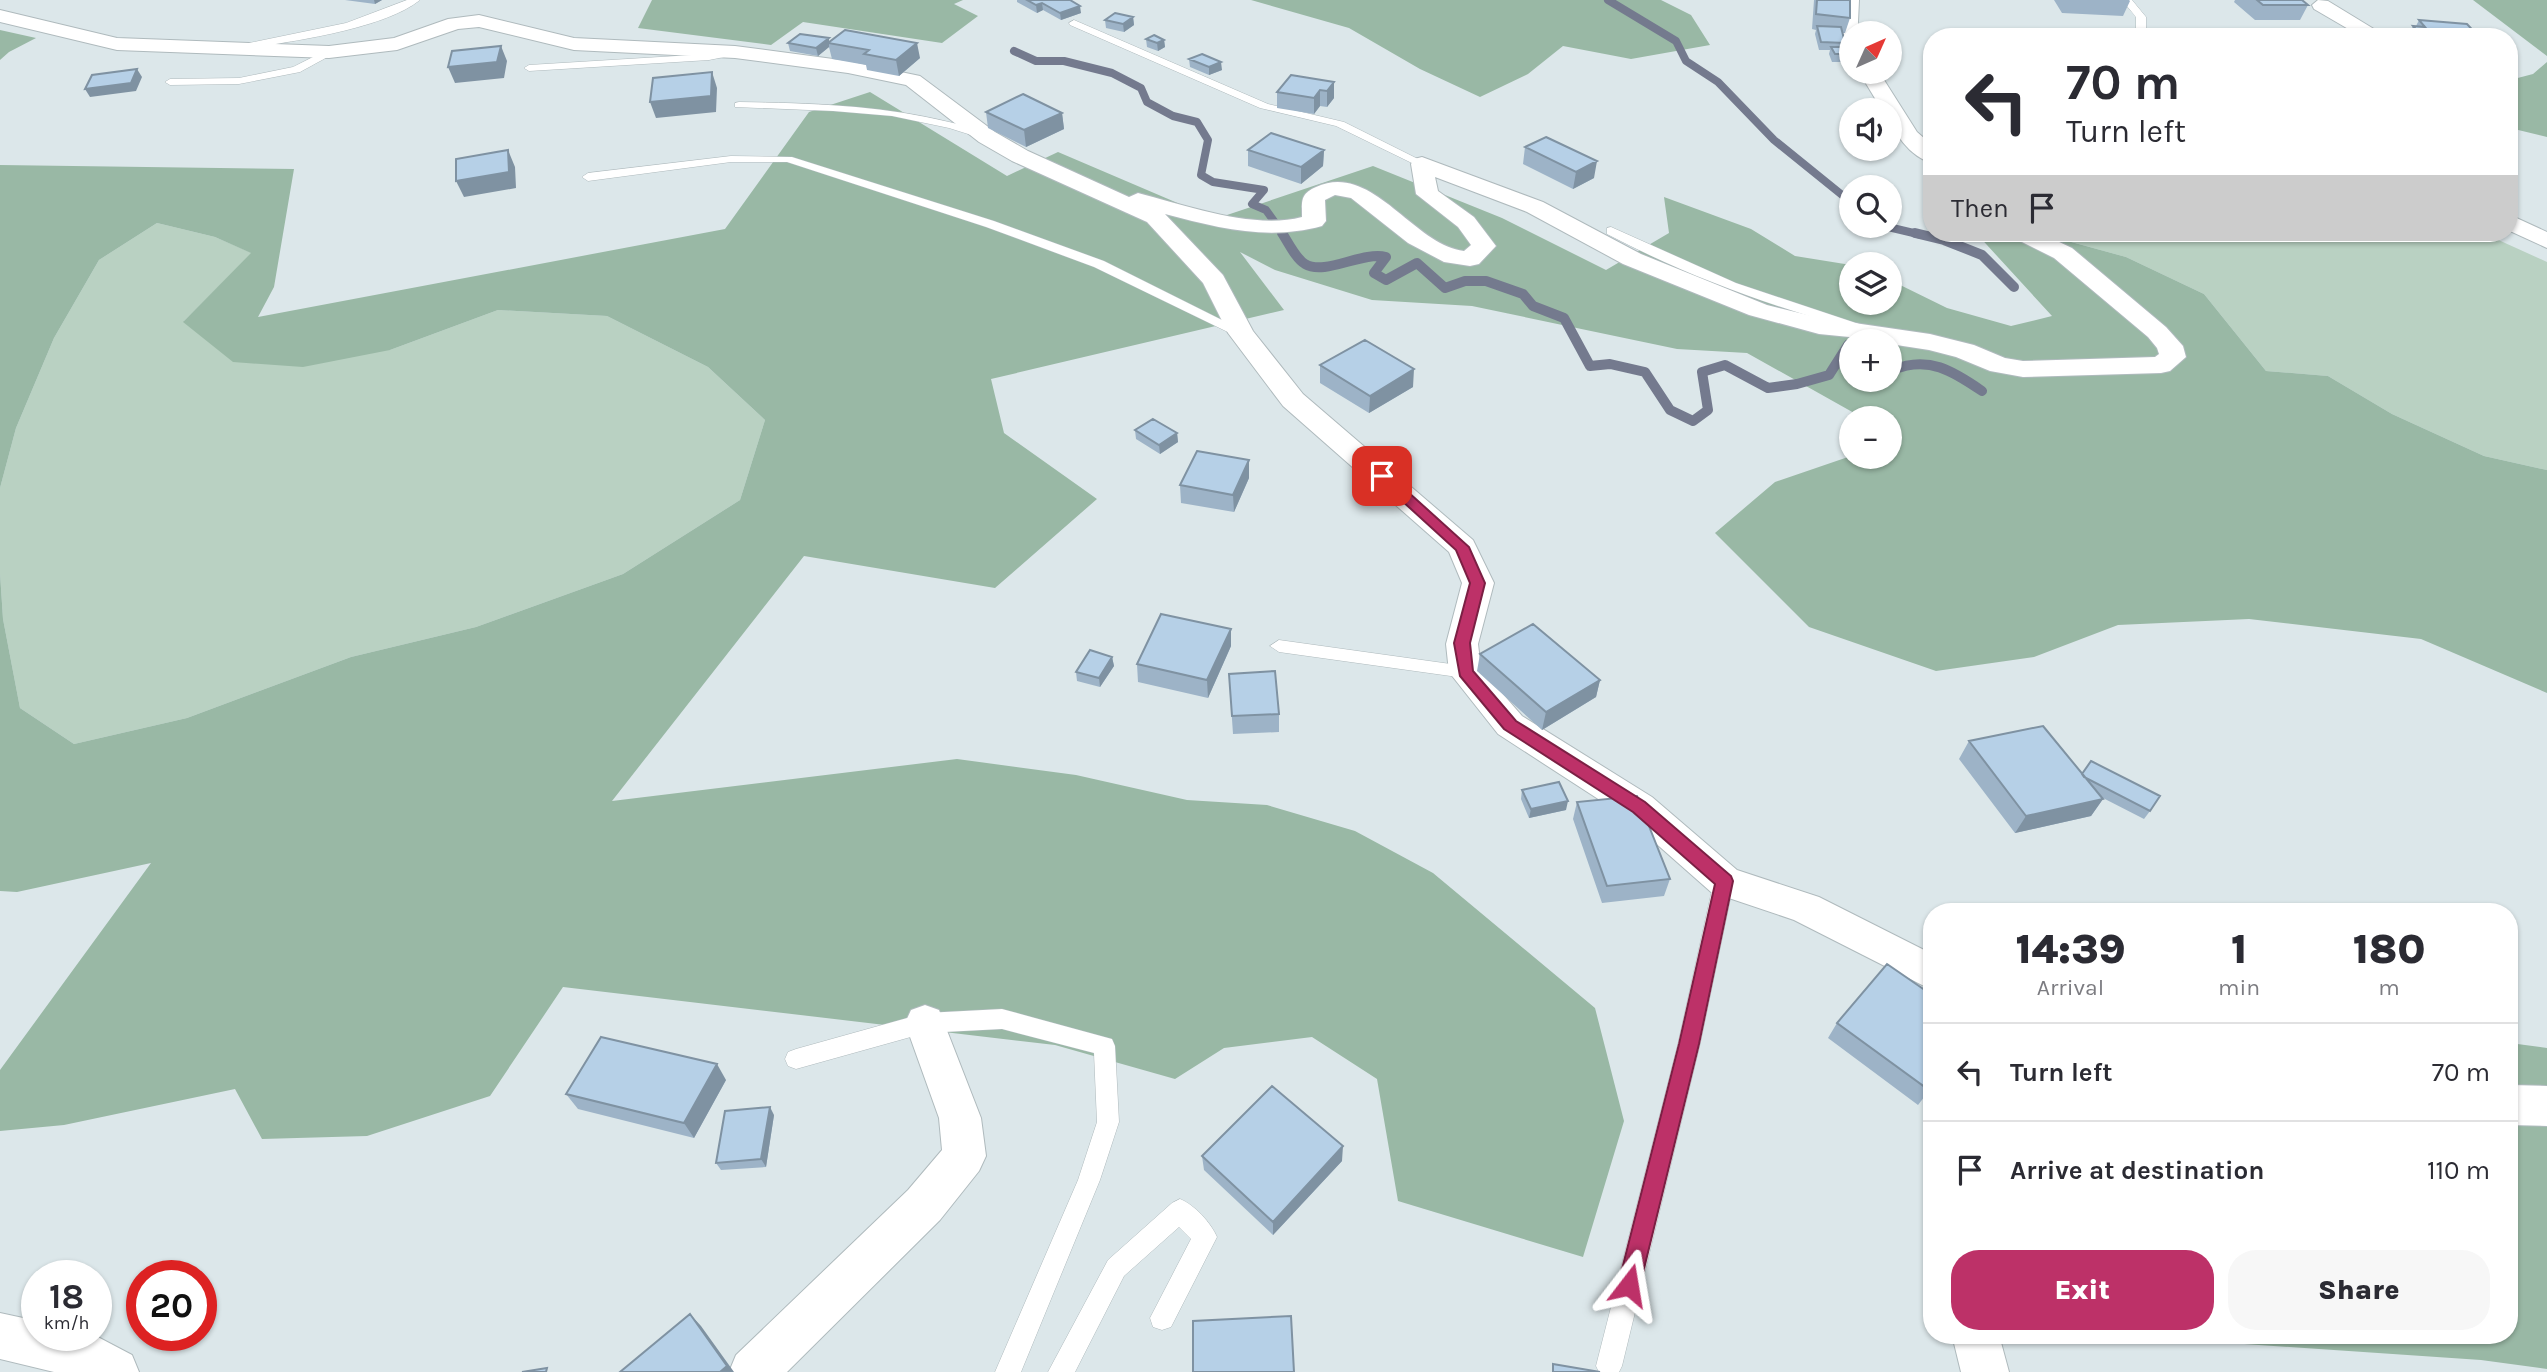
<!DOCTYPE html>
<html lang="en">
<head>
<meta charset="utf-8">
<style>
	:root { --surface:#fff; --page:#f7f7f7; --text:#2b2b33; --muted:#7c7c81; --line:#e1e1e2; --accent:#bd3168 }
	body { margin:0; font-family:Karla,sans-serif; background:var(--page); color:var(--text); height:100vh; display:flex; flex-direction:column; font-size:26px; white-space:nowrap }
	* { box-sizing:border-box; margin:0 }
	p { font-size:23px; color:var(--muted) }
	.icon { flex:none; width:38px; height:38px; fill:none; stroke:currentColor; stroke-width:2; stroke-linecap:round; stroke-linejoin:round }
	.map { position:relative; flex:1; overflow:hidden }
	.drawer { position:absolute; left:1923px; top:903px; width:595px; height:441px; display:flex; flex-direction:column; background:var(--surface); border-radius:28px; box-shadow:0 2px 5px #0004 }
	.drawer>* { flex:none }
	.guide { position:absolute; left:1923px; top:28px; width:595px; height:214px; border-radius:28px; box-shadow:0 2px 5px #0004; background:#fff; color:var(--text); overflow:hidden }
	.needle { width:46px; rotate:45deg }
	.tools { position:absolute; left:1839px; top:21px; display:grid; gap:14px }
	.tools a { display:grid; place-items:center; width:63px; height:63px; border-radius:50%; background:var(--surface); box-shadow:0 2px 5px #0004; font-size:35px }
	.speed { position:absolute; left:21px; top:1260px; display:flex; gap:14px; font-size:35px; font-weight:700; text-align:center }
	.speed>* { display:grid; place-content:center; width:91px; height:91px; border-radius:50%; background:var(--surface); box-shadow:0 2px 5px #0004; line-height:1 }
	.speed small { font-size:18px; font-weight:400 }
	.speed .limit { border:10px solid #d22; background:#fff; color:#111 }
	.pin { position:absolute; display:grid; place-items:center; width:60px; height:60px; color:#fff; margin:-30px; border-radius:14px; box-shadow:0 4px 10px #0006 }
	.me { position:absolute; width:77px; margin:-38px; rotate:14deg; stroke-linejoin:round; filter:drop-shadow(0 0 5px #0008) }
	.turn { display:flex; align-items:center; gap:24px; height:147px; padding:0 28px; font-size:32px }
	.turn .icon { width:91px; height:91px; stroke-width:2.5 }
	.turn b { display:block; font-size:49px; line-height:60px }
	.then { display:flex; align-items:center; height:66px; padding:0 28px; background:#0003; gap:14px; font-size:26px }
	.eta { display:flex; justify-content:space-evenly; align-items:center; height:119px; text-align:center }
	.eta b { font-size:42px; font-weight:800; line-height:49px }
	.cta { display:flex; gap:14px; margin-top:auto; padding:14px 28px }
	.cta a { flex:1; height:80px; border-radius:28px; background:var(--accent); color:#fff; font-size:28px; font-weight:800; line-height:80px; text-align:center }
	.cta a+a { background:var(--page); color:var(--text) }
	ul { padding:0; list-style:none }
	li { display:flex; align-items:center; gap:21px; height:98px; padding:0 28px; border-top:2px solid var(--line) }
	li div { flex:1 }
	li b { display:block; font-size:26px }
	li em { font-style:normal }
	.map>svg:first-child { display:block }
	.green { fill:#b9d1c2 }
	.forest { fill:#99b8a5; fill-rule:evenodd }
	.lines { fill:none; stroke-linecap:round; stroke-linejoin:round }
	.stream-far1 { stroke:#747a8e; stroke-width:8 }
	.stream { stroke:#747a8e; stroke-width:10 }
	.service-casing { stroke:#afbabd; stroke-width:1 }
	.minor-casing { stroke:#afbabd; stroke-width:2 }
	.service { fill:#fff; fill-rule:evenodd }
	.minor { fill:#fff; fill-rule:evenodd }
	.wall { fill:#9db3c7 }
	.shaded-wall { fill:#7f92a2 }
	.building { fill:#b6d0e7; stroke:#7f92a2; stroke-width:2 }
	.route { fill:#bd3168; stroke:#7b2044; stroke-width:2 }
</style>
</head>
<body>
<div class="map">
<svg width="2547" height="1372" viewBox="0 0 2547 1372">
	<rect width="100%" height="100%" fill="#dce7ea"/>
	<!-- green -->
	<path class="green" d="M157,223L215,237L252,253L184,321L390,350L498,310L607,316L708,367L765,420L740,500L623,574L476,627L351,657L187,718L74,744L20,708L3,619L0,573V488L16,428L54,338L99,260Z
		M2058,233H2483L2547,262V470L2484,456L2392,414L2328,376L2266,371L2204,294L2126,257L2064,240Z"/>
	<!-- forest -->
	<path class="forest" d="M652,0H963L954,4L978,16L942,43L803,22L771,45L638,28Z
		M1251,0H1661L1691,15L1710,45L1631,59L1563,46L1528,74L1480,97L1420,69L1349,28Z
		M2473,0H2547V56Z
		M0,30L36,38L9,52L0,60Z
		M2547,62V137L2510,128V80L2533,74Z
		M870,92L1007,176L1058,152L1215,219L1373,166L1502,218L1606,270L1669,233L1664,197L1751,229L1795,256L1851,265L1852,303H1890V280L1947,308L2011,326L2052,316L1976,233L2064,240L2126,257L2204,294L2266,371L2328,376L2392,414L2484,456L2547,470V693L2421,639L2249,619L2118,625L2034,657L1936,671L1809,627L1715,533L1775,482L1851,456L1890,457V418H1863L1747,353L1677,349L1472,306L1372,300L1275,270L1240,252L1284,310L991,379L1004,433L1097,499L995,588L804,556L612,801L957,759L1076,775L1187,800L1267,805L1355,831L1433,873L1595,1008L1624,1121L1583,1257L1398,1201L1377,1079L1312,1037L1224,1048L1175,1079L1055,1045L563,987L490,1096L367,1136L262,1139L235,1089L64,1125L0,1131V1070L151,863L17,892L0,891V573L3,619L20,708L74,744L187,718L351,657L476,627L623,574L740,500L765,420L708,367L607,316L498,310L390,350L303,367L233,362L183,322L251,253L215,237L157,223L99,260L54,338L16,428L0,488V165L294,169L274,287L258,317L725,229L809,112ZM1852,341H1890V380H1852Z
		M2510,1043L2547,1048V1369L2481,1360L2142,1337L2510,1335Z"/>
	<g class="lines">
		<!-- stream-far1 -->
		<path class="stream-far1" d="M1608,0L1676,41L1686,61L1718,82L1774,140L1852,203
			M1014,51L1036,61H1064L1112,73L1141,88L1147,102L1173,116L1197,122L1208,140L1201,175L1213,182L1264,190L1252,204L1266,210L1284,235
			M1884,226L1922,235"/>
		<!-- stream -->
		<path class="stream" d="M1282,233C1288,242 1296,259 1305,264C1325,276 1362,251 1386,257L1374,273L1386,280L1417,263L1445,288L1465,281H1486L1523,294L1533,306L1564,318L1590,366L1610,364L1645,372L1670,410L1693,421L1708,410L1702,372L1725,365L1768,388L1797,384L1829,375L1848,345L1852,347
			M1915,233L1944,240L1982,255L2014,287
			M1890,368L1893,370C1928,355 1953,371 1982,391"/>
		<!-- service casing -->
		<g class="service-casing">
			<path id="service" d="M407,0H420C383,30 283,43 235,50L230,47L346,23Z
				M2122,0H2132L2146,17V37H2136V17Z
				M1074,20L1268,104L1344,122L1428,164L1418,166L1336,126L1260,108L1070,25L1069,23Z
				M329,49L334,52L333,54L300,72L239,84L170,85L165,82L170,79L239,78L293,67Z
				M735,49L740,52L739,54L709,60L529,71L524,68L529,65L709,54Z
				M739,102C810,103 880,105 949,122C962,125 980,128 990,136L984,139L949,128L892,116L833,111L735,107V103Z
				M731,156L792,157L994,221L1104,261L1248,333L1241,337L1236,336L1094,267L986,227L787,162H731L588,181L582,177L588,173Z
				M1611,227L1736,283L1865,326L1863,329H1853C1767,305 1685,275 1607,234V228Z
				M1279,640L1465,666L1471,667L1474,672L1471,677L1465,678L1279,652L1270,646Z
				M1724,873L1731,875L1734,881L1700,1044L1622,1366L1619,1372H1599L1596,1366L1678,1044L1714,881L1717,875Z
				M1002,1009L1112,1039L1115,1046L1119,1122L1100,1180L1021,1372H995L1078,1180L1097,1122L1094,1053L1002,1029L925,1033L796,1069L788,1066L785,1059L788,1052L796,1049L925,1013Z
				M1180,1199C1195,1205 1211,1223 1217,1237L1171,1327L1162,1330L1153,1327L1150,1318L1191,1239L1179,1227L1124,1276L1075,1372H1048L1108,1260L1172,1203Z"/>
		</g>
		<!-- minor casing -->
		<g class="minor-casing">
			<path id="minor" d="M1841,0H1859L1858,22L1860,33H1852V47L1842,41L1838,22Z
				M2318,0L2328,1L2387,37H2362L2314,9L2312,5Z
				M0,10L117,38L329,46L394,38L448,19L479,15L574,38L735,46L848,61L920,76L995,132L1028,151L1129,197L1138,193C1186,205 1253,230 1302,217C1302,201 1300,194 1316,187C1372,161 1413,245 1464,251L1471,245L1458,227L1416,194L1411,164L1414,159L1422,157L1543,202L1641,254L1767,305L1820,318L1930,334L1974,345L2005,358L2023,361L2155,357L2159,354L2157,348L2148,337L2054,258L2014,238L2010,233H2040L2072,248L2166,327L2183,346L2186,357L2170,371L2161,373L2023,377L1990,371L1956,357L1929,350L1890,344V341L1819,334L1749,315L1623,264L1527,212L1435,177L1438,191L1474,217L1496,246L1479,264L1470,266L1444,262L1408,243L1351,198L1335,195L1325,200L1326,221L1322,226C1268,241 1218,228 1165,214L1223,275L1253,331L1303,394L1473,540L1494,583L1478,644L1481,669L1522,716L1652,797L1737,870L1819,897L1932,954V990L1794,920L1711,892L1626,817L1498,734L1449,672L1446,644L1462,583L1449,552L1283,406L1228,333L1203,283L1147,222L1012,161L979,142L906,85L848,73L735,58L574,50L479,27L458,29L397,50L329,58L117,50L0,22Z
				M1859,72H1879L1917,132L1932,145V163C1911,157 1890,132 1890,110H1882Z
				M2510,215L2547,232V248L2510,231Z
				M925,1005L939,1010L981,1118L986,1156L979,1171L940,1220L787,1372H729L736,1355L908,1190L942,1150L939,1118L905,1023L911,1010Z
				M2510,1085L2547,1086V1126L2510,1125Z
				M0,1313L37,1321V1335H94L132,1355L139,1372H54L0,1359Z
				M1952,1335H1999L2009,1372H1961Z"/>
		</g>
		<!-- service -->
		<use href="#service" class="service"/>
		<!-- minor -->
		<use href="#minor" class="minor"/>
	</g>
	<!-- wall -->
	<path class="wall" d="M345,0H382L375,4Z
		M1017,0H1070L1081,13L1061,20L1043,10L1037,13L1017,2Z
		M1814,0H1850V18L1845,33H1843L1845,43L1844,47L1852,52L1850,62H1832L1829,54L1830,50H1819L1815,34L1816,30L1812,29Z
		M2054,0H2129L2130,1L2123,16L2062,13Z
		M2235,0H2302L2308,5L2300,20H2255L2234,2Z
		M1133,17L1134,25L1124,32L1106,28L1105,20Z
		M2419,20L2479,37H2407L2413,26H2416Z
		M1146,39L1164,40L1165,47L1158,51L1147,47Z
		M830,42L920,58L899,76L867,70L866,65L832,59L829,47L818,56L790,51L788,43Z
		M1189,59L1222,70L1209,75L1190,67Z
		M1334,82V98L1327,107L1320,106L1314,114L1277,108V92Z
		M986,112L1062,113L1064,129L1026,147L988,128Z
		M1525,147L1594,178L1573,189L1523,164Z
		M1248,150H1324L1323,166L1301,184L1248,166Z
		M1320,365L1413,387L1369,413L1320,383Z
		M1135,430L1177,433L1178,442L1160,454L1136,439Z
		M1249,478L1234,512L1181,503L1180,485Z
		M1231,629V646L1208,698L1138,682L1137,664Z
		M1480,654L1600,680L1596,697L1542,730L1477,671Z
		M1112,657L1114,666L1100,687L1077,681L1076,672Z
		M1229,674L1279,714V732L1233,734Z
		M1969,741L2082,774L2150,811L2144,819L2101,797L2103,799L2091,816L2015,833L1959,759Z
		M1522,790L1566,810L1529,818L1521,799Z
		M1577,802L1670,879L1664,896L1602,903L1573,819Z
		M1837,1023L1932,1087L1918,1105L1828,1038Z
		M726,1080L694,1138L578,1109L566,1094Z
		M774,1115L766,1167L721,1170L716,1163Z
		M1202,1156L1342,1161L1273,1235L1204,1170Z"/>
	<!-- shaded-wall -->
	<path class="shaded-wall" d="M374,0H382L375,4Z
		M1042,3L1043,10L1037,13L1036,5Z
		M1080,6L1081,13L1061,20L1060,13Z
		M1133,17L1134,25L1124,32L1123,24Z
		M829,38V47L818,56L816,48Z
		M1164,40L1165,47L1158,51L1157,43Z
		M917,43L920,58L899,76L896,60Z
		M501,46L507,61L504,78L455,83L448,67Z
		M1221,62L1222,70L1209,75V67Z
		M137,69L142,77L136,91L90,97L85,89Z
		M712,72L717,88L716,112L656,118L650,102Z
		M1334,82V98L1327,107V91Z
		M1320,90V106L1314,114V98Z
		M1062,113L1064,129L1026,147L1024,130Z
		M508,150L515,167L516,188L464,197L456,181Z
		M1324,150L1323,166L1301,184V167Z
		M1597,161L1594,178L1573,189L1576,172Z
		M1414,369L1413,387L1369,413L1370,396Z
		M1177,433L1178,442L1160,454L1159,445Z
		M1249,460V478L1234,512L1233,495Z
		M1231,629V646L1208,698L1207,680Z
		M1112,657L1114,666L1100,687L1099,678Z
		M1600,680L1596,697L1542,730L1546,712Z
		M2103,799L2091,816L2015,833L2026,816Z
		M1568,801L1566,810L1529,818L1531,809Z
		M717,1064L726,1080L694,1138L684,1123Z
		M770,1107L774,1115L766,1167L761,1159Z
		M1343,1146L1342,1161L1273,1235V1222Z
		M690,1314L701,1326L734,1372H720Z"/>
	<!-- building -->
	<path class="building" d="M1027,0H1070L1080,6L1060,13L1042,3L1036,5Z
		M1817,0H1850V18L1816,14Z
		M2257,0H2302L2308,5H2263Z
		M1115,13L1133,17L1123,24L1105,20Z
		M2419,20L2467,24L2479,37L2420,34L2413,26L2425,27Z
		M1817,26L1841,27L1845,43L1821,42Z
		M845,30L917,43L896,60L864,54L869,50L828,43Z
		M800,34L829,38L816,48L788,43Z
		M1154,35L1164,40L1157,43L1146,39Z
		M501,46L497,62L448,67L452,51Z
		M1831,47H1849L1852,54H1835Z
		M1202,54L1221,62L1209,67L1189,59Z
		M137,69L131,83L85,89L92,75Z
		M712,72L711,96L650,102L653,78Z
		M1291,75L1334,82L1327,91L1320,90L1314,98L1277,92Z
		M1023,94L1062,113L1024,130L986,112Z
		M1271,133L1324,150L1301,167L1248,150Z
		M1546,137L1597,161L1576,172L1525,147Z
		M508,150L509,172L456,181V159Z
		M1365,340L1414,369L1370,396L1320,365Z
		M1153,419L1177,433L1159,445L1135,430Z
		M1197,451L1249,460L1233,495L1180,485Z
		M1161,614L1231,629L1207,680L1137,664Z
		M1533,624L1600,680L1546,712L1480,654Z
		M1090,650L1112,657L1099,678L1076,672Z
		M1275,671L1279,714L1232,716L1229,674Z
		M2043,726L2103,799L2026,816L1969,741Z
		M2091,761L2160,796L2150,811L2084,777L2082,774Z
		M1559,782L1568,801L1531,809L1522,790Z
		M1637,796L1670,879L1607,886L1577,802Z
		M1887,964L1932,995V1086L1929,1090L1837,1023Z
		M601,1037L717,1064L684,1123L566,1094Z
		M1272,1086L1343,1146L1273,1222L1202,1156Z
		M770,1107L761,1159L716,1163L725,1111Z
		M690,1314L727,1366L720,1372H620Z
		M1291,1316L1294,1372H1193V1321Z
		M1553,1364L1600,1372H1553Z
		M547,1368L546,1372H522Z"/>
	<!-- route -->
	<path class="route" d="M1382,471L1387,473L1469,547L1485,583L1470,643L1473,671L1486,686L1516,721L1645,802L1731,876L1733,881L1699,1044L1640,1285L1637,1293L1629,1296L1621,1293L1618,1285L1679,1044L1715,884L1633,812L1504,729L1460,676L1454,643L1470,583L1456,550L1378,479L1376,476Z"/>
</svg>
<div class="tools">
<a><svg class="needle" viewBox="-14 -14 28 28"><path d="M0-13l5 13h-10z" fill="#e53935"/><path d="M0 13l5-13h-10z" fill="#7c7c81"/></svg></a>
<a><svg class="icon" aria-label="sound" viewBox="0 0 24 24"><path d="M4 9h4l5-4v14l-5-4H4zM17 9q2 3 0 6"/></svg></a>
<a><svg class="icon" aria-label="search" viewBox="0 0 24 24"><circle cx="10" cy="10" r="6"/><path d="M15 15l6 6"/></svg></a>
<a><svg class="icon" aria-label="layers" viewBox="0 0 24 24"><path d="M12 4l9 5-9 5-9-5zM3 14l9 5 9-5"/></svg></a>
<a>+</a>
<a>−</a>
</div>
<div class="speed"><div>18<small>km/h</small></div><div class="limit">20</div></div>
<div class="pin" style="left:1382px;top:476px;background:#d93025"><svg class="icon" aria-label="arrive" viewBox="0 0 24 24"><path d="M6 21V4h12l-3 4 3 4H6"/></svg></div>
<svg class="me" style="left:1629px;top:1285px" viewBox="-20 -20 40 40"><path d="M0-17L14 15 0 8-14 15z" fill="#bd3168" stroke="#fff" stroke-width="4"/></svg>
<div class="guide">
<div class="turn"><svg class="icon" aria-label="left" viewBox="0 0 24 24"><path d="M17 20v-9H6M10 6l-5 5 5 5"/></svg><div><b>70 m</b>Turn left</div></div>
<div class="then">Then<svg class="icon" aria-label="arrive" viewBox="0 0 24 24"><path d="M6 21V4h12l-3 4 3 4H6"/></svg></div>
</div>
<section class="drawer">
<div class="eta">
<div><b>14:39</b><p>Arrival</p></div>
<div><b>1</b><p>min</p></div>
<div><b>180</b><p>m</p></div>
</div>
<ul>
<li><svg class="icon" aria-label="left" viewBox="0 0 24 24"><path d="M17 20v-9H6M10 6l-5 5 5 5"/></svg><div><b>Turn left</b></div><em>70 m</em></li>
<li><svg class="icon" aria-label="arrive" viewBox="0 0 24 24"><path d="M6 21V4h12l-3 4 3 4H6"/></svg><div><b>Arrive at destination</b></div><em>110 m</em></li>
</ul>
<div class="cta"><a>Exit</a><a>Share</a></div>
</section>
</div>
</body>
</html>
